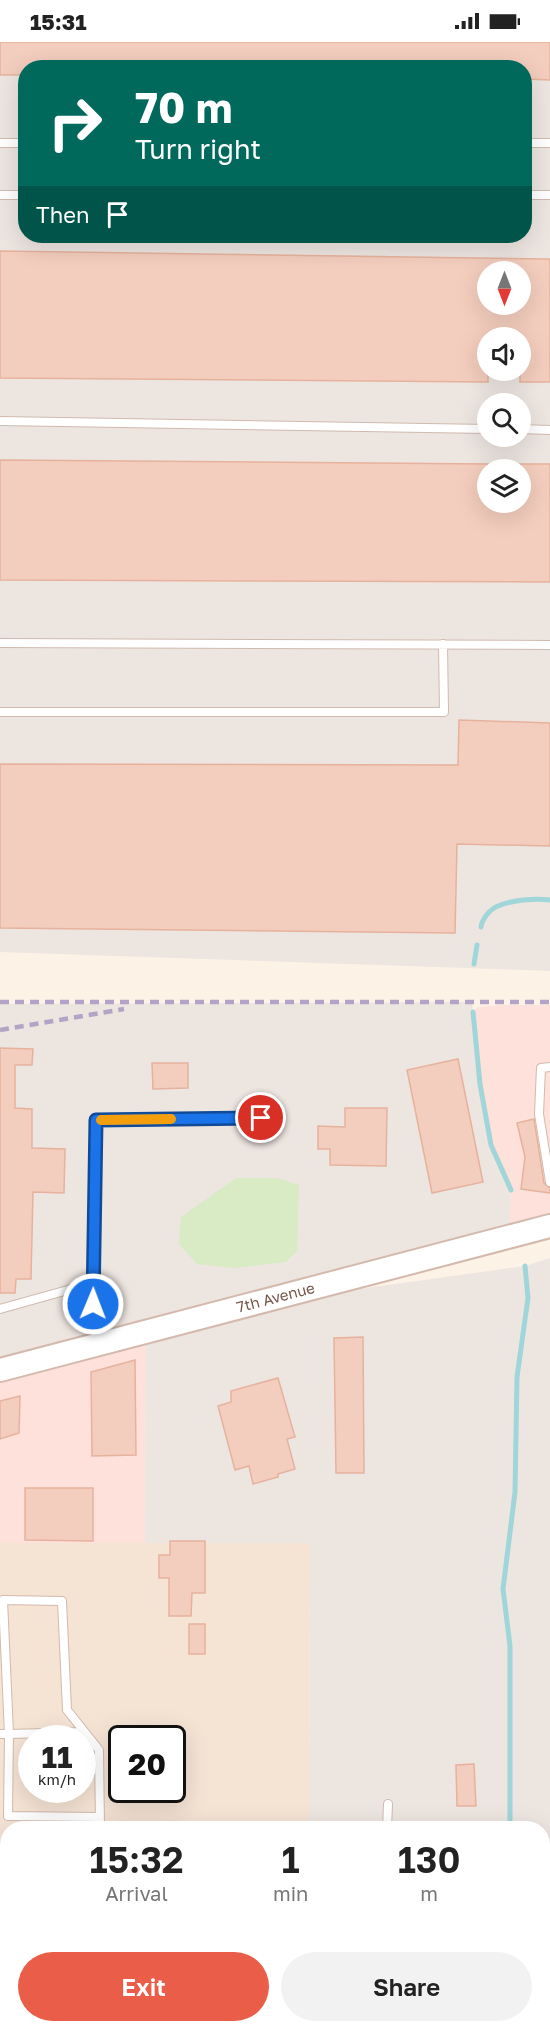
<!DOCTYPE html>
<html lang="en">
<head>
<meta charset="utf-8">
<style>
	:root { --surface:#fff; --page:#f2f2f2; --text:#222; --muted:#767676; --accent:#ea5d48 }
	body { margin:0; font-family:"Golos Text",sans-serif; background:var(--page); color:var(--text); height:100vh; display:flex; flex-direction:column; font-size:22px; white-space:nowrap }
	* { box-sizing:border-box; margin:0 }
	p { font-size:20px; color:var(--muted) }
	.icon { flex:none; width:33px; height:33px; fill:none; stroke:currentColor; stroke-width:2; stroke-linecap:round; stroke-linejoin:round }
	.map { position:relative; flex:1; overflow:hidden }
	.sheet { position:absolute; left:0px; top:1779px; width:550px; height:212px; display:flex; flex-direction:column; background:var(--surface); border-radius:24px 24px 0 0; box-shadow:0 6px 24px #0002 }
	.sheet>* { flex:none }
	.banner { position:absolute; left:18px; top:18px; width:514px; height:183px; border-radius:24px; box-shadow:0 6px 24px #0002; background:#00695c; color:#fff; overflow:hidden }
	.needle { width:39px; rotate:180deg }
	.fabs { position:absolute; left:477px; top:219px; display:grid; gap:12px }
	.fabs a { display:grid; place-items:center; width:54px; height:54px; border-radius:50%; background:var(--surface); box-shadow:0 6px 24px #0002; font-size:30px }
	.speed { position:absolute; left:18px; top:1683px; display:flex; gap:12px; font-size:30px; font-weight:700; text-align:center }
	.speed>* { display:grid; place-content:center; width:78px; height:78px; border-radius:50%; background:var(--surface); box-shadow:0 6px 24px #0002; line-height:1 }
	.speed small { font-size:15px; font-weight:400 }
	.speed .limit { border:3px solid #111; border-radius:9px; background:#fff; color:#111 }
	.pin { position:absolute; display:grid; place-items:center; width:51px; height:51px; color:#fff; margin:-26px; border:3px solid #fff; border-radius:50%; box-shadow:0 2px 6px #0007 }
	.me { position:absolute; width:66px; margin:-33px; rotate:1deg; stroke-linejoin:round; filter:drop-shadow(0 0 4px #0008) }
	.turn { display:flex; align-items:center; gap:21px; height:126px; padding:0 18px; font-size:27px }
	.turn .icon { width:78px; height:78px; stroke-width:2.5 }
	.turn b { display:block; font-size:42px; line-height:51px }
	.then { display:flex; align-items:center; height:57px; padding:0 18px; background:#0003; gap:12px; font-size:22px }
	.eta { display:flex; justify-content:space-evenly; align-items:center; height:102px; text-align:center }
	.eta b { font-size:36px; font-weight:600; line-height:42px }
	.action { display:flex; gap:12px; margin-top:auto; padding:12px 18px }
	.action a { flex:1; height:69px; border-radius:36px; background:var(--accent); color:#fff; font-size:24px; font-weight:600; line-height:69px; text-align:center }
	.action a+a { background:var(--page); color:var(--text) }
	.status { display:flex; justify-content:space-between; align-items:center; height:42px; padding:0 30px; background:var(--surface); direction:ltr }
	.status svg { height:16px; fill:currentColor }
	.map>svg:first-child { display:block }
	.residential { fill:#f5e3d4; fill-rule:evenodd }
	.commercial { fill:#fde1da }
	.industrial { fill:#ede5e0; fill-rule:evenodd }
	.green { fill:#d8ebc4 }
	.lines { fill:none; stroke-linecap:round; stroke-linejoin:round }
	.stream { stroke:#a0d6d9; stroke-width:5 }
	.building { fill:#f3cdbd; stroke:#e6b29d; stroke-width:1.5; fill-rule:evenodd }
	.lane-casing { stroke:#d1baae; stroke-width:10 }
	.secondary-casing { stroke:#d4baac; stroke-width:26 }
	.lane { stroke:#fff; stroke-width:8 }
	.secondary { stroke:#fff; stroke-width:22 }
	.rail { stroke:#b3a4c7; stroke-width:4.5; stroke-dasharray:9 6; stroke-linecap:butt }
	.route-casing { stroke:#114b97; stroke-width:15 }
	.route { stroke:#1a73e8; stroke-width:10 }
	.slow { stroke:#f59e0b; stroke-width:10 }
	.labels { text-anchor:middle; stroke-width:6; stroke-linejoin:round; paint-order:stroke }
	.street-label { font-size:15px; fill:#77564a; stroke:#fff6ed }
</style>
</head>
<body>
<div class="status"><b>15:31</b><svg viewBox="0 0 49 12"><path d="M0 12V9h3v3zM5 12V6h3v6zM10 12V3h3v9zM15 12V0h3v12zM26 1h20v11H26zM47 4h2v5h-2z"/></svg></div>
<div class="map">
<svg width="550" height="1990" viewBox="0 0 550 1990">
	<rect width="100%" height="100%" fill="#fdf2e6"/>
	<!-- residential -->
	<path class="residential" d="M0,1501H310L309,1786H8V1983H309V1990H0ZM32,1696H82V1748H32ZM122,1696H172V1748H122Z"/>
	<!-- commercial -->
	<path class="commercial" d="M503,963H550V1181L509,1191L511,1148L491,1103L480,1042L473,970L479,965Z
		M146,1290L145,1501H0V1329Z"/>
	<!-- industrial -->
	<path class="industrial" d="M0,0H550V929L0,910ZM26,26H525V194H26ZM488,230H520V262H488ZM488,296H520V328H488ZM488,362H520V394H488ZM488,428H520V460H488Z
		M472,960L480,1042L491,1103L511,1148L509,1191L0,1326V962Z
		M550,1216V1990H309V1983H543V1786H309L310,1501H145L146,1290L287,1257L525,1224Z"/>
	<!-- green -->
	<path class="green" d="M236,1136H277L299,1143L297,1209L286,1220L234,1226L197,1222L179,1202L181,1175Z"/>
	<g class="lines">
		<!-- stream -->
		<path class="stream" d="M481,885C482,877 490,867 498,864C512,858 535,856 550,858
			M474,922L477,903
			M473,970L480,1042L491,1103L511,1148
			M510,1786V1604L503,1547L515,1450L517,1335L528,1256L525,1224
			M503,1990L504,1983"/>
	</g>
	<!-- building -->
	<path class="building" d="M0,0H550V38L525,37V26H26V33H0Z
		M0,209L550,217V340H520V296H488V340L0,336ZM488,230H520V262H488Z
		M0,418L488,422V460H520V422H550V540L0,538Z
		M459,678L550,681V804L457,802L455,891L0,886V722L458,723Z
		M0,1006L33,1007L32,1023H15V1066L32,1067V1106L65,1107L64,1151L33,1150L31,1237H16L15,1251H0Z
		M458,1017L483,1140L432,1151L407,1028Z
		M152,1021H188V1046L153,1047Z
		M345,1066H387L386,1124L330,1123V1107H318V1084L345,1085Z
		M534,1077L544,1141L550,1146V1151L521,1147L525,1115L517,1081Z
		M363,1295L364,1431H336L334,1296Z
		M135,1318L136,1413L92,1414L91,1330Z
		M278,1336L295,1395L287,1397L295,1427L278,1432V1435L253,1442L249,1424L235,1428L218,1364L231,1360V1349Z
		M20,1354L19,1391L0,1397V1359Z
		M25,1446H93V1499L25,1498Z
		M170,1499H205V1551H192L191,1574H169V1536H159V1513H170Z
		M189,1582H205V1612H189Z
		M474,1722L476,1764H457L456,1723Z"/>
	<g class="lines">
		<!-- lane casing -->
		<g class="lane-casing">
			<path id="lane" d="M0,101H26
				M525,101H550
				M0,153H26
				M525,153H550
				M0,379L488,387
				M520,387L550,388
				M0,601L550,603
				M0,670H444L443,602
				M550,1025L541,1026L539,1072L550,1140
				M0,1267L93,1241
				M99,1301L93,1262L96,1078L261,1076
				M84,1690L9,1692L3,1558L62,1559L67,1668L99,1708L100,1786
				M0,1692H9L8,1774L99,1775
				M387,1786L388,1762
				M4,1899V1808
				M374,1990L375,1983"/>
		</g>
		<!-- secondary casing -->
		<g class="secondary-casing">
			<g id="secondary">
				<path id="s1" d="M0,1328L550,1184"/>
			</g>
		</g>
		<!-- lane -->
		<use href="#lane" class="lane"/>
		<!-- secondary -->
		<use href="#secondary" class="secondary"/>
		<!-- rail -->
		<path class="rail" d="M0,960H550
			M0,988L124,967"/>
	</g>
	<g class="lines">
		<!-- route casing -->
		<g class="route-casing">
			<path id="route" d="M93,1262L96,1078L261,1076"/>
		</g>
		<!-- route -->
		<use href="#route" class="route"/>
		<!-- slow -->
		<path class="slow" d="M101,1078L171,1077"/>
	</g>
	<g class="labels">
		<!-- street labels -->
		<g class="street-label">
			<text dy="5" stroke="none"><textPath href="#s1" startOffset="285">7th Avenue</textPath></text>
		</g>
	</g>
</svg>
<div class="fabs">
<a><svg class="needle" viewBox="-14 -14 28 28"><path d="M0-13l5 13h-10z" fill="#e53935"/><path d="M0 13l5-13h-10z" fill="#767676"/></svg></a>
<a><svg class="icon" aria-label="sound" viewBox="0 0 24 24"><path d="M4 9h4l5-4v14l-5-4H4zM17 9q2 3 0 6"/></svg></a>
<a><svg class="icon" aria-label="search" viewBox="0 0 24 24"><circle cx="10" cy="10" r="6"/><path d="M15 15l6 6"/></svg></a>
<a><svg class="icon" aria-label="layers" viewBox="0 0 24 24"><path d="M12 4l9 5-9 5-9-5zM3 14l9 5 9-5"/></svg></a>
</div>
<div class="speed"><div>11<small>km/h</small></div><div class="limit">20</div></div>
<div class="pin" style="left:261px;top:1076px;background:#d93025"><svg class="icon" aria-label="arrive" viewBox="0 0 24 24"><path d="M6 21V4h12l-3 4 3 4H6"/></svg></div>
<svg class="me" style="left:93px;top:1262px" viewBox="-20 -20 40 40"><circle r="17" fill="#1a73e8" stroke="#fff" stroke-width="3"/><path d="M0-11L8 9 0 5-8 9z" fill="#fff"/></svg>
<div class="banner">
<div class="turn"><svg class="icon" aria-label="right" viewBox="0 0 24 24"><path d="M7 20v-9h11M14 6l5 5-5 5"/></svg><div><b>70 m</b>Turn right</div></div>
<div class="then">Then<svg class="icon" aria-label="arrive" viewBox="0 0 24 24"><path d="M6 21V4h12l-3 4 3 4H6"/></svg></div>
</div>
<section class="sheet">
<div class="eta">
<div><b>15:32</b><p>Arrival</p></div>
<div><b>1</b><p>min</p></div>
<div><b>130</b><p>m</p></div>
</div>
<div class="action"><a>Exit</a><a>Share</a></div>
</section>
</div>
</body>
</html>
